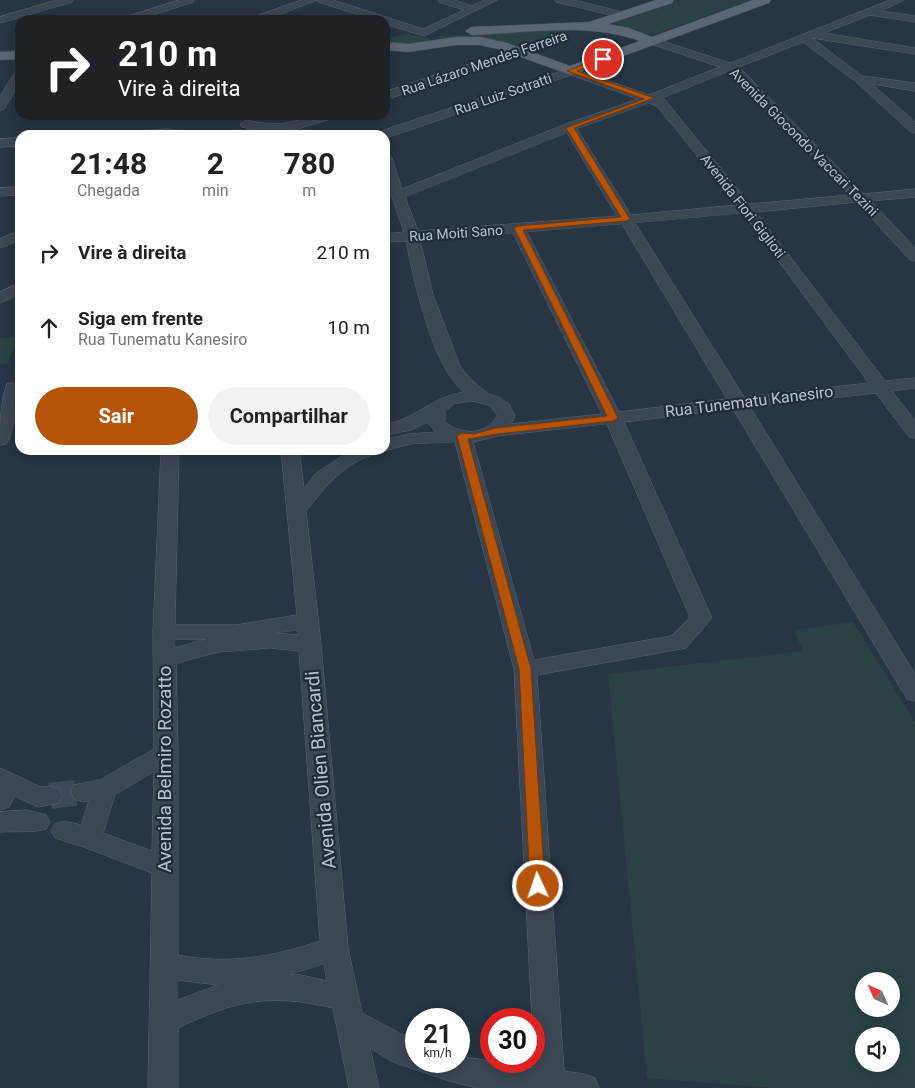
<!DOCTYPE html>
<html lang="pt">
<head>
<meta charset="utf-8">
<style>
	:root { --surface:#fff; --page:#f2f2f2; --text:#222; --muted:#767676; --accent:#b45309 }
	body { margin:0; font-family:Roboto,sans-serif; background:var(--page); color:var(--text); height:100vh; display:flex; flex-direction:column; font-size:19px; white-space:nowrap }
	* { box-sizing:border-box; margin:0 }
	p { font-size:16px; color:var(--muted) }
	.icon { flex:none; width:28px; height:28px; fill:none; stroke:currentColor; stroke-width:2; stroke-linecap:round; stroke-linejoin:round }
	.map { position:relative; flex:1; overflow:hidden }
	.side { position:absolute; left:15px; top:130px; width:375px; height:325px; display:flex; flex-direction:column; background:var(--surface); border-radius:15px; box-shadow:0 2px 12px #0003 }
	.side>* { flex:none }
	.top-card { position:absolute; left:15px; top:15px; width:375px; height:105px; border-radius:15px; box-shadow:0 2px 12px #0003; background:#202124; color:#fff; overflow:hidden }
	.needle { width:32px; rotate:315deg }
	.tools { position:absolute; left:855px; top:972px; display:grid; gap:10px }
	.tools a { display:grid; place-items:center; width:45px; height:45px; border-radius:50%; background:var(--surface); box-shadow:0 2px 12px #0003; font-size:25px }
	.speed { position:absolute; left:405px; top:1008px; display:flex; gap:10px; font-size:25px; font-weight:700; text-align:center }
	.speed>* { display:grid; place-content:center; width:65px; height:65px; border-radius:50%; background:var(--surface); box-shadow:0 2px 12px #0003; line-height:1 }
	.speed small { font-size:12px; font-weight:400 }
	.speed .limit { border:8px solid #d22; background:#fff; color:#111 }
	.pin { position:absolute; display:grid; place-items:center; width:42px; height:42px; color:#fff; margin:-21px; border:2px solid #fff; border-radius:50%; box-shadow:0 1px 5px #0007 }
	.me { position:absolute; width:55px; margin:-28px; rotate:357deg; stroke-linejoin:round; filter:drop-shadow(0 0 4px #0008) }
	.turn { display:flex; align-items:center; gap:18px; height:105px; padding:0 20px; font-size:22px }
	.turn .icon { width:65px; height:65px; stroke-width:2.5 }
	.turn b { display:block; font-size:35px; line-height:42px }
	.eta { display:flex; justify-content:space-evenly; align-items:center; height:85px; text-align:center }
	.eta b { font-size:30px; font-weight:700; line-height:35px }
	.primary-button { display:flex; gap:10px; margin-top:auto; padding:10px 20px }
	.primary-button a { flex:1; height:58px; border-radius:30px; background:var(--accent); color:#fff; font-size:20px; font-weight:700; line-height:58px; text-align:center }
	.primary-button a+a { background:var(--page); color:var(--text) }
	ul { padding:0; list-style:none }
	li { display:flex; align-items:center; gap:15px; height:75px; padding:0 20px }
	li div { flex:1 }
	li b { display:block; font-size:19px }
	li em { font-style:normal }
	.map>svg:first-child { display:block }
	.green { fill:#294345; fill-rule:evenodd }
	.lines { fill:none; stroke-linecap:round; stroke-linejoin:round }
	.minor-tunnel { stroke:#3d4a59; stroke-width:26; stroke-dasharray:26 13; stroke-linecap:butt }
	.minor-casing { stroke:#5a6571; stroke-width:1 }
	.major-casing { stroke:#45505d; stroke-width:1 }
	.minor { fill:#3c4754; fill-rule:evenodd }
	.major { fill:#5a6673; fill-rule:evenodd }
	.route { fill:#b45309; stroke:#753606 }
	.labels { text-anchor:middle; stroke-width:4.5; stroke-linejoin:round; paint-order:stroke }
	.far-street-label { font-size:14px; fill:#b9c2cd; stroke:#202c39 }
	.street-label { font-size:16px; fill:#b9c2cd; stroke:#202c39 }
	.near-street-label { font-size:19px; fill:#b9c2cd; stroke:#202c39 }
</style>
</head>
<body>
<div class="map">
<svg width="915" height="1088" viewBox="0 0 915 1088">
	<rect width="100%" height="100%" fill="#273544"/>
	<!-- green -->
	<path class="green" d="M680,0H751L652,35L617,24V21Z
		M562,29L573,30L520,46L479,38L443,40L439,36Z
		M405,34L429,38V41C417,46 399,48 389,40L391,38Z
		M0,338H19L7,364H0Z
		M853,622L915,722V1088H773L647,1078L608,674L803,651L794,630ZM891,981V1009H864V981ZM891,1036V1064H864V1036Z"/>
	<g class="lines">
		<!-- minor-tunnel -->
		<path class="minor-tunnel" d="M50,796L83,792"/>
		<!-- minor casing -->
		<g class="minor-casing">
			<path id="minor" d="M57,0H73L72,2L0,23V17Z
				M179,0H194L193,2L138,20H122L123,18Z
				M302,0H317L265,20H250L251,18Z
				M318,0H333L423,29L464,10L439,2L438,0H454L472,6L484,0H497L424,36L385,24V20H374L319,2Z
				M555,0H573L627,13L628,15L623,18L556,2Z
				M890,0H904L881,11L915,16V22L870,15L824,33L915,48V54L812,38L862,76L915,83V91L872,84L915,122V133L911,132L855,81L803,42L739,67L864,194L915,189V197L871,201L915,248V261L910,260L857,202L756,212L885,381L915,378V388L892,391L915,421V438L909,437L876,393L750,407L915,674V701L907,699L733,409L624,422L712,618L686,648L537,675L564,1071L584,1074L595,1078L599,1088H477L449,1081L420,1071L419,1069L416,1070L391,1061L370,1048L379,1088H349L333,1008C269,993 236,1000 178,1028V1088H148L152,873L84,847L55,838L51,831L55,824L64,821L81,825L89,801L83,802L74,799L71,792L74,785L100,780L154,749L153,632L161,450H179L175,625H236L297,615L281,450H299L304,489L316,473L352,450H385V440L409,434L436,432L427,422L411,430L385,435V425C415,419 434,396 464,392C432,367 414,280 406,241L385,242V234L404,232L385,177V154L392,158L402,189L566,124L638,99L571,75L386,138L385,135H376L378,132L571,68L649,95L720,67L648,43L647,41L648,39H656L730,63ZM730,71L850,195L750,204L665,100L660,99ZM649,103L657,106L737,205L631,215L577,129ZM567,133L617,216L418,231L405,197ZM743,213L869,383L744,397L635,223ZM622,224L727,399L619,412L527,232ZM513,233L602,414L511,424L515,416L509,404L498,397L489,394L470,379L460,366L433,295L420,240ZM471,401C482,403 493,404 497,416C487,436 460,435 445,422V411L454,404ZM607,424L690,617L671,636L534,660L473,442L497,436ZM455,442L514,669L532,1019H534V1068L459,1056V1061H416V1042L362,1013L348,948L321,644L306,511C325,487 346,461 376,454L379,450L385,451L410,444ZM298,630V635L275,633ZM175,639H206L175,648ZM271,648L299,651L320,941C273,957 227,965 178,955V753L176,663L219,652ZM154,772L152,851L103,833L115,795ZM324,964L327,981L301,975H288ZM178,980L218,985L178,1000Z
				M516,49L520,50L522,52L520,54L385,100V92Z
				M20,70V83L4,109L0,110V96L16,71Z
				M316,115H335L333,118L278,135H259L263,132L242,127L240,124L246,120C277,127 287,124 316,115Z
				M170,129L174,130L176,133L175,135H136L142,131Z
				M20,138V146L0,147V139Z
				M20,187V195L0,196V188Z
				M20,231V240L0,248V239Z
				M20,283V294L0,303V292Z
				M13,383L20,386V395L9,440L6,444L0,445C0,427 0,401 7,384Z
				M0,768L41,787L50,786L59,789L62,796L59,803L38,807L15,796L9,807L0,810Z
				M27,810L46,815L50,822L46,829C34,833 14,831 0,832V812Z"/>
		</g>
		<!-- major casing -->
		<g class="major-casing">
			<path id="major" d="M656,0H674L672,3L608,24L629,28L652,37L753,0H771L769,3L571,75L498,49L480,45H456L408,52L385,50V42L408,44L456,37H480L507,43L570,66L640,41C587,22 527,33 472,35L465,31L472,27L589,22Z
				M20,51V59L0,60V52Z"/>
		</g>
		<!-- minor -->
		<use href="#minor" class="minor"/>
		<!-- major -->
		<use href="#major" class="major"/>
	</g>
	<!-- route -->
	<path class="route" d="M603,57L606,59V60L577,71L654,98L574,128L630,219L626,221L523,230L618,418L613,421L497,434L468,439L531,669L545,886L543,891L538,893L533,891L530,886L519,669L457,436L462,433L474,434L496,428L607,416L514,228L518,226L621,217L566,128L644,99L567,71Z"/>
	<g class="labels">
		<!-- far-street labels -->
		<g class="far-street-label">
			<text transform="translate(484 63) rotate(-19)" y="5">Rua Lázaro Mendes Ferreira</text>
			<text transform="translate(503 94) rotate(-19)" y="5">Rua Luiz Sotratti</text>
			<text transform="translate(804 142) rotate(45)" y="5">Avenida Giocondo Vaccari Tezini</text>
			<text transform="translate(743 206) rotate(52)" y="5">Avenida Fiori Giglioti</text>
			<text transform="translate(456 233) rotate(-4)" y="5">Rua Moiti Sano</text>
		</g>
		<!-- street labels -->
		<g class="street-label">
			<text transform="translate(749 401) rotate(-7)" y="6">Rua Tunematu Kanesiro</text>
		</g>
		<!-- near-street labels -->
		<g class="near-street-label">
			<text transform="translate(164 769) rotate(-90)" y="7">Avenida Belmiro Rozatto</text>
			<text transform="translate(320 770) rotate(-95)" y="7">Avenida Olien Biancardi</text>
		</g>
	</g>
</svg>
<div class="tools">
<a><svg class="needle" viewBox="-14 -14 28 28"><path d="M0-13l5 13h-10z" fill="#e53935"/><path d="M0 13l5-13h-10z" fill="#767676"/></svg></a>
<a><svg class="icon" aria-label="sound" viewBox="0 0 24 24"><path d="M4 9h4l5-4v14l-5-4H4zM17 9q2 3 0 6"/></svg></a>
</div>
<div class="speed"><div>21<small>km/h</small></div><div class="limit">30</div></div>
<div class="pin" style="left:603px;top:59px;background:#d93025"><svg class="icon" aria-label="arrive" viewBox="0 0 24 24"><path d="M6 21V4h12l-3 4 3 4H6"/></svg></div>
<svg class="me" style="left:538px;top:886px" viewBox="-20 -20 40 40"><circle r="17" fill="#b45309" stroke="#fff" stroke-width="3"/><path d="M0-11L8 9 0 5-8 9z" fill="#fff"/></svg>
<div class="top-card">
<div class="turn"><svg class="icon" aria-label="right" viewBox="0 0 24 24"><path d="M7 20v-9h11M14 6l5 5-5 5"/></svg><div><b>210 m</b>Vire à direita</div></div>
</div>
<section class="side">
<div class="eta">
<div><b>21:48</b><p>Chegada</p></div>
<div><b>2</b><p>min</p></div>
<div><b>780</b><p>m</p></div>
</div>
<ul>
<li><svg class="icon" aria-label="right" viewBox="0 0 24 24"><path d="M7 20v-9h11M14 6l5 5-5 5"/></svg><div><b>Vire à direita</b></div><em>210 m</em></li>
<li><svg class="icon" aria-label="ahead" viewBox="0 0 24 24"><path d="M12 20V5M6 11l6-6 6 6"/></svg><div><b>Siga em frente</b><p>Rua Tunematu Kanesiro</p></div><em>10 m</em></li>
</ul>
<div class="primary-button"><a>Sair</a><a>Compartilhar</a></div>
</section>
</div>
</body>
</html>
